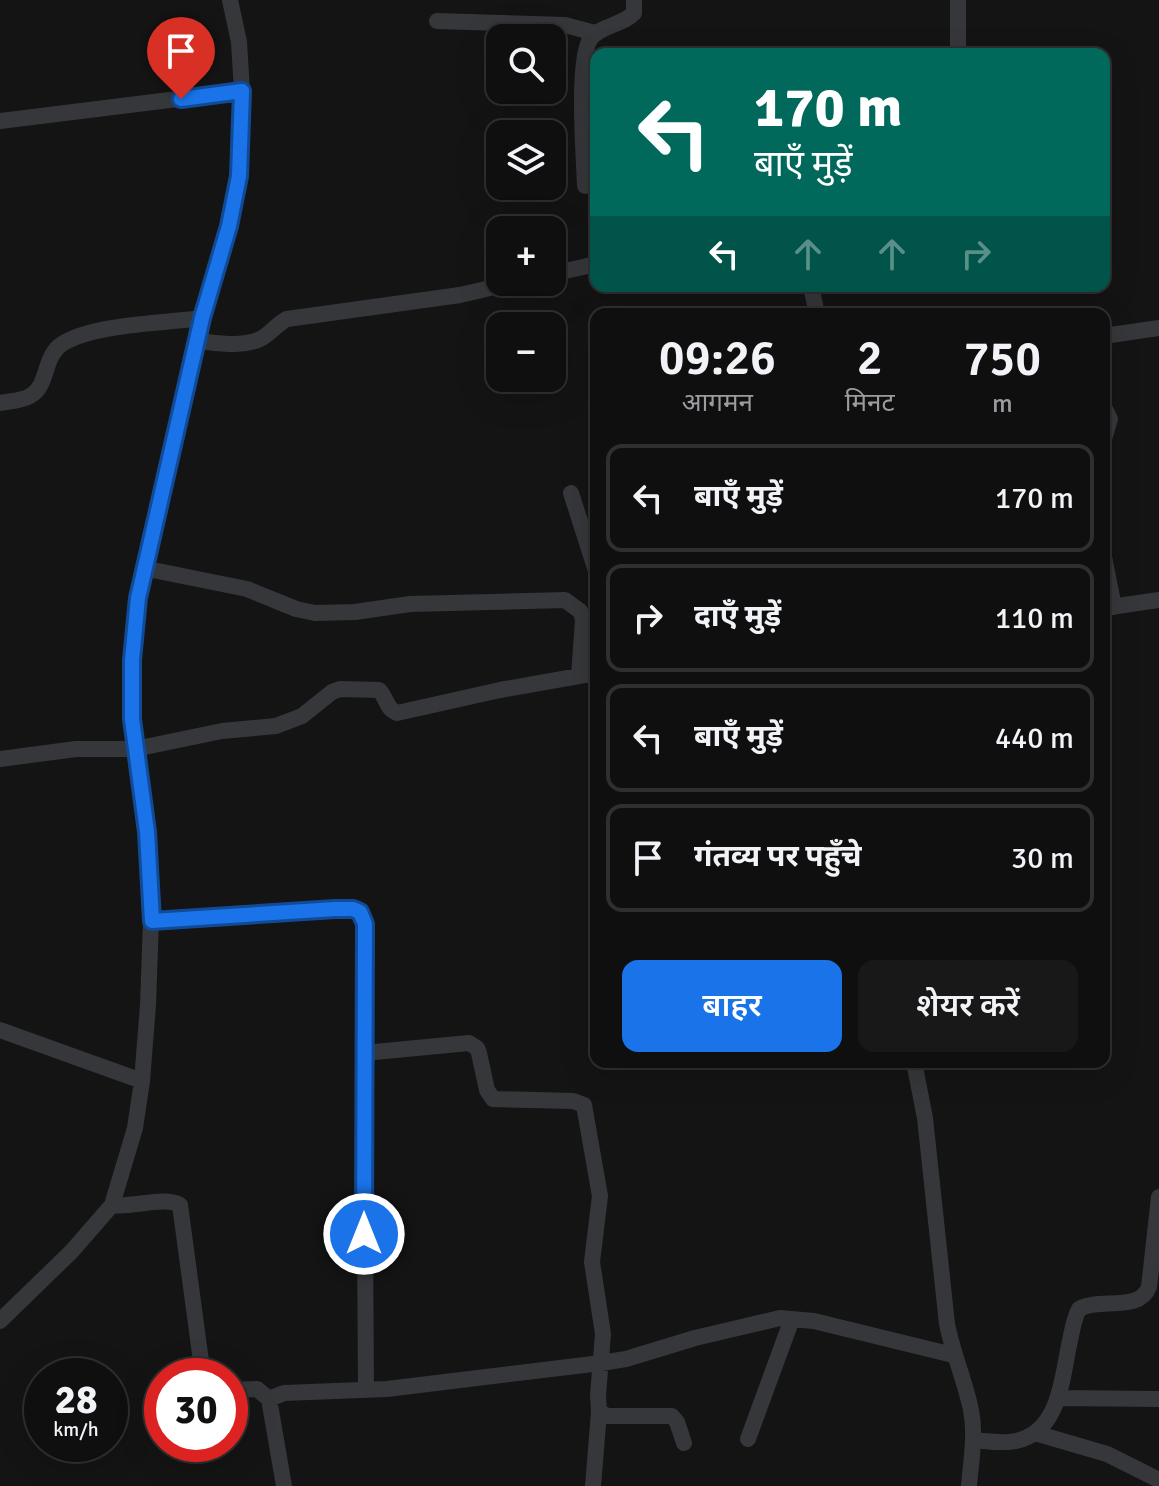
<!DOCTYPE html>
<html lang="hi">
<head>
<meta charset="utf-8">
<style>
	:root { --surface:#0f0f10; --page:#181819; --text:#f1f3f6; --muted:#9b9c9f; --line:#2f2f30; --accent:#1a73e8 }
	body { margin:0; font-family:Signika,"Noto Sans Devanagari",sans-serif; background:var(--page); color:var(--text); height:100vh; display:flex; flex-direction:column; font-size:30px; white-space:nowrap }
	* { box-sizing:border-box; margin:0 }
	p { font-size:26px; color:var(--muted) }
	.icon { flex:none; width:44px; height:44px; fill:none; stroke:currentColor; stroke-width:2; stroke-linecap:round; stroke-linejoin:round }
	.map { position:relative; flex:1; overflow:hidden }
	.details { position:absolute; left:590px; top:308px; width:520px; height:760px; display:flex; flex-direction:column; background:var(--surface); border-radius:16px; box-shadow:0 8px 32px #0002,0 0 0 2px var(--line) }
	.details>* { flex:none }
	.guide { position:absolute; left:590px; top:48px; width:520px; height:244px; border-radius:16px; box-shadow:0 8px 32px #0002,0 0 0 2px var(--line); background:#00695c; color:#fff; overflow:hidden }
	.tools { position:absolute; left:486px; top:24px; display:grid; gap:16px }
	.tools a { display:grid; place-items:center; width:80px; height:80px; border-radius:16px; background:var(--surface); box-shadow:0 8px 32px #0002,0 0 0 2px var(--line); font-size:40px }
	.speed { position:absolute; left:24px; top:1358px; display:flex; gap:16px; font-size:40px; font-weight:700; text-align:center }
	.speed>* { display:grid; place-content:center; width:104px; height:104px; border-radius:50%; background:var(--surface); box-shadow:0 8px 32px #0002,0 0 0 2px var(--line); line-height:1 }
	.speed small { font-size:20px; font-weight:400 }
	.speed .limit { border:12px solid #d22; background:#fff; color:#111 }
	.pin { position:absolute; display:grid; place-items:center; width:68px; height:68px; color:#fff; margin:-82px -34px; border-radius:50% 50% 50% 0; rotate:-45deg; box-shadow:0 0 8px #0007 }
	.pin .icon { rotate:45deg }
	.me { position:absolute; width:88px; margin:-44px; rotate:0deg; stroke-linejoin:round; filter:drop-shadow(0 0 6px #0008) }
	.turn { display:flex; align-items:center; gap:28px; height:168px; padding:0 32px; font-size:36px }
	.turn .icon { width:104px; height:104px; stroke-width:2.5 }
	.turn b { display:block; font-size:56px; line-height:68px }
	.lanes { display:flex; align-items:center; height:76px; padding:0 32px; background:#0003; justify-content:center; gap:40px; direction:ltr }
	.lanes .off { opacity:.35 }
	.eta { display:flex; justify-content:space-evenly; align-items:center; height:136px; text-align:center }
	.eta b { font-size:48px; font-weight:600; line-height:56px }
	.cta { display:flex; gap:16px; margin-top:auto; padding:16px 32px }
	.cta a { flex:1; height:92px; border-radius:16px; background:var(--accent); color:#fff; font-size:32px; font-weight:600; line-height:92px; text-align:center }
	.cta a+a { background:var(--page); color:var(--text) }
	ul { padding:0; list-style:none }
	li { display:flex; align-items:center; gap:24px; height:108px; margin:0 16px 12px; padding:0 16px; border:4px solid var(--line); border-radius:16px }
	li div { flex:1 }
	li b { display:block; font-size:30px }
	li em { font-style:normal }
	.map>svg:first-child { display:block }
	.lines { fill:none; stroke-linecap:round; stroke-linejoin:round }
	.minor { stroke:#35373a; stroke-width:16 }
	.route-casing { stroke:#114b97; stroke-width:20 }
	.route { stroke:#1a73e8; stroke-width:14 }
</style>
</head>
<body>
<div class="map">
<svg width="1159" height="1486" viewBox="0 0 1159 1486">
	<rect width="100%" height="100%" fill="#141415"/>
	<g class="lines">
		<!-- minor -->
		<path class="minor" d="M437,21L565,25L595,33
			M958,54V0
			M0,121L242,91
			M585,186C584,157 576,57 591,38C602,25 623,25 634,13V0
			M552,274L596,264
			M811,286L817,314
			M1104,336L1159,328
			M198,341C218,343 244,348 262,338C271,333 277,324 287,319L460,295L516,282
			M0,403C9,401 22,401 30,396C49,386 43,356 62,344C93,324 165,323 202,318
			M1104,407L1110,419L1104,439
			M571,493L596,571
			M1104,557L1114,607
			M143,568L247,589L296,609L315,613L355,612L410,604L565,600L580,611L583,619L579,676
			M1104,608L1159,600
			M0,759L76,749H135L222,731L276,726L302,716L332,692L340,689L379,690C387,698 386,709 397,713L500,690L596,673
			M152,921L345,908L360,912L363,918L366,1390
			M0,1030L142,1081
			M364,1053L469,1043L477,1048L479,1053L487,1090L493,1099L573,1101L584,1105L600,1196L592,1262L603,1334L598,1395L599,1412L608,1416H672L677,1422L684,1443
			M914,1062L925,1118L947,1324C953,1354 965,1381 971,1410C976,1435 971,1461 969,1486
			M112,1205C132,1208 165,1196 180,1205L203,1376
			M0,1321L72,1251L112,1205L135,1128L142,1081L148,1005L152,891L132,719V660L143,568L160,506L202,318L229,226L239,176L242,91L239,42L230,0
			M230,1390L257,1389L269,1399L284,1486
			M1058,1398L1159,1399
			M269,1399L284,1393L387,1389L601,1363L626,1359L695,1338L780,1318L814,1321L953,1355
			M1035,1433L1107,1454L1159,1480
			M748,1439L792,1319
			M973,1440C987,1441 1002,1444 1016,1441C1059,1432 1062,1379 1069,1345C1072,1333 1073,1320 1079,1309C1099,1297 1139,1313 1149,1287L1159,1197
			M593,1486L599,1412"/>
	</g>
	<g class="lines">
		<!-- route casing -->
		<g class="route-casing">
			<path id="route" d="M181,99L242,91L239,176L229,226L202,318L138,598L132,660V719L147,832L152,921L335,909H353L360,912L365,924L364,1234"/>
		</g>
		<!-- route -->
		<use href="#route" class="route"/>
	</g>
</svg>
<div class="tools">
<a><svg class="icon" aria-label="search" viewBox="0 0 24 24"><circle cx="10" cy="10" r="6"/><path d="M15 15l6 6"/></svg></a>
<a><svg class="icon" aria-label="layers" viewBox="0 0 24 24"><path d="M12 4l9 5-9 5-9-5zM3 14l9 5 9-5"/></svg></a>
<a>+</a>
<a>−</a>
</div>
<div class="speed"><div>28<small>km/h</small></div><div class="limit">30</div></div>
<div class="pin" style="left:181px;top:99px;background:#d93025"><svg class="icon" aria-label="arrive" viewBox="0 0 24 24"><path d="M6 21V4h12l-3 4 3 4H6"/></svg></div>
<svg class="me" style="left:364px;top:1234px" viewBox="-20 -20 40 40"><circle r="17" fill="#1a73e8" stroke="#fff" stroke-width="3"/><path d="M0-11L8 9 0 5-8 9z" fill="#fff"/></svg>
<div class="guide">
<div class="turn"><svg class="icon" aria-label="left" viewBox="0 0 24 24"><path d="M17 20v-9H6M10 6l-5 5 5 5"/></svg><div><b>170 m</b>बाएँ मुड़ें</div></div>
<div class="lanes"><svg class="icon" aria-label="left" viewBox="0 0 24 24"><path d="M17 20v-9H6M10 6l-5 5 5 5"/></svg><svg class="icon off" aria-label="ahead" viewBox="0 0 24 24"><path d="M12 20V5M6 11l6-6 6 6"/></svg><svg class="icon off" aria-label="ahead" viewBox="0 0 24 24"><path d="M12 20V5M6 11l6-6 6 6"/></svg><svg class="icon off" aria-label="right" viewBox="0 0 24 24"><path d="M7 20v-9h11M14 6l5 5-5 5"/></svg></div>
</div>
<section class="details">
<div class="eta">
<div><b>09:26</b><p>आगमन</p></div>
<div><b>2</b><p>मिनट</p></div>
<div><b>750</b><p>m</p></div>
</div>
<ul>
<li><svg class="icon" aria-label="left" viewBox="0 0 24 24"><path d="M17 20v-9H6M10 6l-5 5 5 5"/></svg><div><b>बाएँ मुड़ें</b></div><em>170 m</em></li>
<li><svg class="icon" aria-label="right" viewBox="0 0 24 24"><path d="M7 20v-9h11M14 6l5 5-5 5"/></svg><div><b>दाएँ मुड़ें</b></div><em>110 m</em></li>
<li><svg class="icon" aria-label="left" viewBox="0 0 24 24"><path d="M17 20v-9H6M10 6l-5 5 5 5"/></svg><div><b>बाएँ मुड़ें</b></div><em>440 m</em></li>
<li><svg class="icon" aria-label="arrive" viewBox="0 0 24 24"><path d="M6 21V4h12l-3 4 3 4H6"/></svg><div><b>गंतव्य पर पहुँचे</b></div><em>30 m</em></li>
</ul>
<div class="cta"><a>बाहर</a><a>शेयर करें</a></div>
</section>
</div>
</body>
</html>
